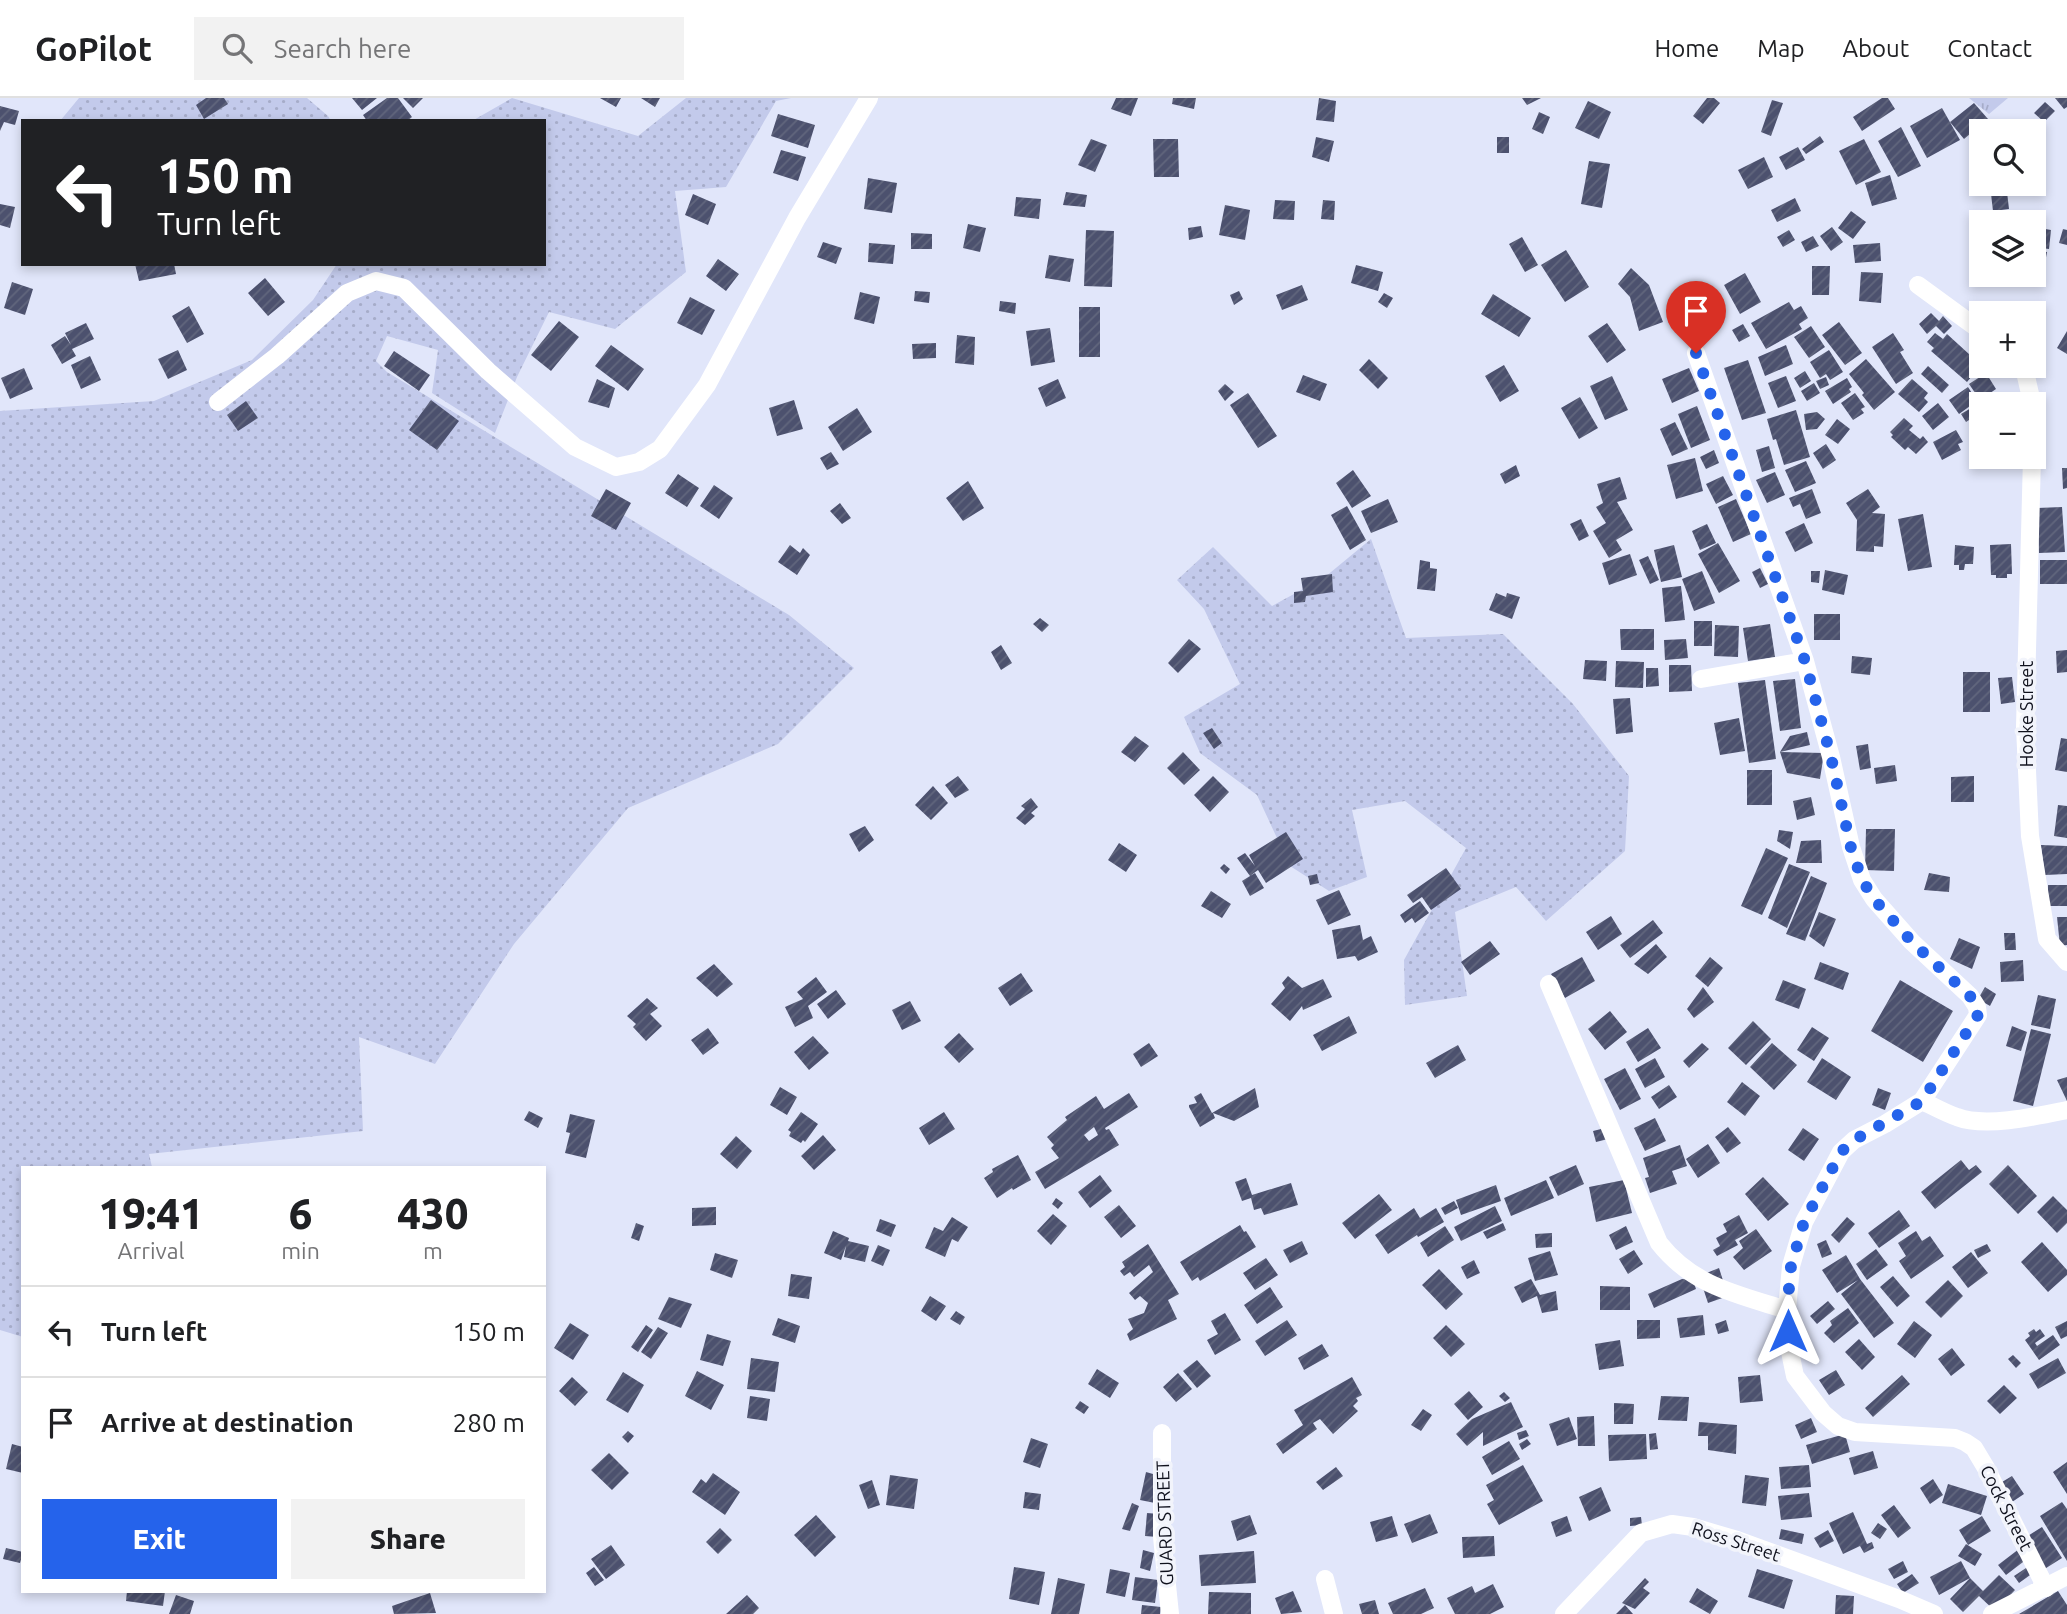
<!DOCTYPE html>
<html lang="en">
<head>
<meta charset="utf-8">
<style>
	:root { --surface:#fff; --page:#f2f2f2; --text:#202124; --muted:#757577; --line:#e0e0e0; --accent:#2563eb }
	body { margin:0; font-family:Ubuntu,sans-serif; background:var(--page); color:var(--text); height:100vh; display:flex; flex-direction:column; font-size:26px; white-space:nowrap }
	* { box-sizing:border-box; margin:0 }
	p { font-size:23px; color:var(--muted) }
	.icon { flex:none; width:38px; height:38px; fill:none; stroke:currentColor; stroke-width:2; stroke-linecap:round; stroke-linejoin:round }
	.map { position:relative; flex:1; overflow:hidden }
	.panel { position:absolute; left:21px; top:1068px; width:525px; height:427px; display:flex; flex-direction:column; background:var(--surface); border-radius:0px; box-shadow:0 4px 10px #0003 }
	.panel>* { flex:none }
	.hud { position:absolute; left:21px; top:21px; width:525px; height:147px; border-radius:0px; box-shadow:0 4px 10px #0003; background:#202124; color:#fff; overflow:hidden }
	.buttons { position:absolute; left:1969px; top:21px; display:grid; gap:14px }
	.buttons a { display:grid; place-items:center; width:77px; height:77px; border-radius:0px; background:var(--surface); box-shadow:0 4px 10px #0003; font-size:35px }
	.pin { position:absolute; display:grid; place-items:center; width:60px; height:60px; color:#fff; margin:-72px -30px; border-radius:50% 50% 50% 0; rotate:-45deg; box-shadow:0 0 7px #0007 }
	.pin .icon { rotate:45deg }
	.me { position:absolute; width:77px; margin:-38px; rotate:0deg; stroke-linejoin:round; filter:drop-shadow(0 0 5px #0008) }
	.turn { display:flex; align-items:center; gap:24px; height:147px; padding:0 21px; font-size:32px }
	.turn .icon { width:91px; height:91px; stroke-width:2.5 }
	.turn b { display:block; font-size:49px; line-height:60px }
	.eta { display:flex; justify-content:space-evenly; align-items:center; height:119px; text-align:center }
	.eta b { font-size:42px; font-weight:800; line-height:49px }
	.action { display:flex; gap:14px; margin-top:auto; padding:14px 21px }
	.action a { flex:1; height:80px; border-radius:0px; background:var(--accent); color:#fff; font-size:28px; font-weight:800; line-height:80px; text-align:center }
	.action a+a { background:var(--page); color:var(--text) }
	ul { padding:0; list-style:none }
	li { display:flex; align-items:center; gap:21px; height:91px; padding:0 21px; border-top:2px solid var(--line) }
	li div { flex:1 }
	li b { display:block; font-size:26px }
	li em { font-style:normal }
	header { display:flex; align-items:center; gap:42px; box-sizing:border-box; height:98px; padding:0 35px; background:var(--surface); border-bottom:2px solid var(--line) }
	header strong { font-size:33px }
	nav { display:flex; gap:38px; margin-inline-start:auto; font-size:24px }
	.search { width:490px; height:63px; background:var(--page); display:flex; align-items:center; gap:18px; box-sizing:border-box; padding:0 24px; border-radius:0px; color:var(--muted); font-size:26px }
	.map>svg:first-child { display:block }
	.grass { fill:url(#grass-dots) }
	.park { fill:url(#park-tufts) }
	.building { fill:url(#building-hatch); fill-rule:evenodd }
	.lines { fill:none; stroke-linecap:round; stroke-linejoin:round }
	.street { stroke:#fff; stroke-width:18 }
	.route { stroke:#2563eb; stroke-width:12; stroke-dasharray:0 21.6 }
	.labels { text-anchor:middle; stroke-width:7; stroke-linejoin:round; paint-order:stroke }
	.street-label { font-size:18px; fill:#0f111d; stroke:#f2f4fb }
</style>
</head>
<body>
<header>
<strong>GoPilot</strong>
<div class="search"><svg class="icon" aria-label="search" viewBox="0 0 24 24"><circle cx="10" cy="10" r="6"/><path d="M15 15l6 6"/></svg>Search here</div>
<nav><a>Home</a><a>Map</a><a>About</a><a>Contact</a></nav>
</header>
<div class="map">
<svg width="2067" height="1516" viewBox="0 0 2067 1516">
	<defs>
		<pattern id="grass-dots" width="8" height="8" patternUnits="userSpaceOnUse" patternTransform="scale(1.75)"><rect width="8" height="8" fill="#c3caeb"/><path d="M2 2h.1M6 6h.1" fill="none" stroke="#a6acc9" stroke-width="1.8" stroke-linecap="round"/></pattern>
		<pattern id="park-tufts" width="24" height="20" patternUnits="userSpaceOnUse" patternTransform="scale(1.75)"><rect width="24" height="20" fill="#c3caeb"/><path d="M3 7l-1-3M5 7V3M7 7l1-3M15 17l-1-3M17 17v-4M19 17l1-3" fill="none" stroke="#a6acc9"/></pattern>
		<pattern id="building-hatch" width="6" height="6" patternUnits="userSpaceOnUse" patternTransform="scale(1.75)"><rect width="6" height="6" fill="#4c516e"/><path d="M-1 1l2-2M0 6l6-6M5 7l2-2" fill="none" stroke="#61667d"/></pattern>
	</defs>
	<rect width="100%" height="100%" fill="#e1e6fa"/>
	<!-- grass -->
	<path class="grass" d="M79,0H307L328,18L331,23H60Z
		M512,0L638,38L686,0H791L776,3L726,89L675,93L686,174L615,231L549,214L517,279L495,335L432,295L438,252L387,238L376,263L387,274L789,517L854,570L778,646L628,710L514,846L435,966L359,939L363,1033L149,1056L152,1069H23V1239L0,1232V313L154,303L252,262L313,202L337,166H544V23H472Z
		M1371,441L1406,540L1503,536L1573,606L1629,678L1625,753L1546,823L1516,789L1455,814L1467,898L1405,907L1404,862L1466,750L1405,703L1352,712L1367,779L1329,793L1290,768L1257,697L1200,655L1184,619L1240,586L1204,511L1177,482L1213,449L1272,508L1325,479Z"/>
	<!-- park -->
	<path class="park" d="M1969,0H2008L1989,16Z"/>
	<!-- building -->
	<path class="building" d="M206,0H224L228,6L204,21L196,7Z
		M352,0H377L362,12Z
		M387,0H398L412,19L407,23H367L363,17Z
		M403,0H423L413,10Z
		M600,0H621L616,9Z
		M641,0H660L655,9Z
		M1116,0H1138L1131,18L1111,11Z
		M1173,0H1196L1194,11L1172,6Z
		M1319,0L1336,3L1334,24L1316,22Z
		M1522,0H1541L1527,7Z
		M1707,0H1714L1720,5L1703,26L1693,18Z
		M1882,0H1888L1895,11L1862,33L1853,19Z
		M2055,0H2067V9L2064,11Z
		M1772,2L1783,5L1771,38L1761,34Z
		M1588,3L1611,14L1599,41L1575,30Z
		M2045,4L2055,13L2044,24L2034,15Z
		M1974,5L1988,21L1964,41L1950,24Z
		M0,8L19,13L15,27L4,24L0,33Z
		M1942,10L1960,42L1927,60L1910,28Z
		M1539,14L1550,19L1543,36L1532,31Z
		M778,16L815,27L808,50L771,38Z
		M1901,29L1921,68L1898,79L1878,43Z
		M1820,38L1824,44L1806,56L1802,51Z
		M1316,39L1334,43L1329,64L1312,59Z
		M1497,39H1509V55H1497Z
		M1091,41L1107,47L1095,74L1078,67Z
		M1153,41H1178L1179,79H1154Z
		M1864,41L1881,74L1856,87L1839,53Z
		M1798,49L1805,62L1786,72L1779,59Z
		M781,52L806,59L798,83L773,75Z
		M1764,59L1773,79L1748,91L1738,72Z
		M1589,63L1610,66L1602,110L1581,106Z
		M1890,77L1897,101L1872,108L1865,85Z
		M868,80L897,85L892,115L864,111Z
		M1066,94L1087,97L1085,109L1063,107Z
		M2007,94L2009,111L1993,113L1991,96Z
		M693,96L716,106L708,127L685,117Z
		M1016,99L1041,101L1039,121L1014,118Z
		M1795,100L1801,113L1777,124L1771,112Z
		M1275,102L1295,103L1294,122L1273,121Z
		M1323,102L1335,103L1334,122L1321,121Z
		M0,106L15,109L10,130L0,127Z
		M1225,107L1250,112L1245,142L1219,137Z
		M1851,113L1866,124L1853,141L1838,130Z
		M968,126L986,130L980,154L963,150Z
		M1201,128L1203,139L1189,142L1188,130Z
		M1832,129L1843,144L1831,153L1820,138Z
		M2034,129L2051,132L2049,151L2034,149Z
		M2063,131L2067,132V147L2059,145Z
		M1086,132L1114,133L1112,189L1084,188Z
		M1789,132L1795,142L1783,149L1777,139Z
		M911,135L932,136V151H911Z
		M1813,138L1819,148L1806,154L1801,144Z
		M1522,139L1538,167L1525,174L1509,146Z
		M823,144L842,150L836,166L817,159Z
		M869,145L895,147L893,166L868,164Z
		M1880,145L1881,163L1855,165L1853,147Z
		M1566,152L1589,189L1565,204L1541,167Z
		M2034,152L2047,154L2043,176L2034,174Z
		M1049,157L1074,161L1070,184L1045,180Z
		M718,161L739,176L726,193L706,178Z
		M135,166H174L176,176L139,183Z
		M1356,167L1383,174L1378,193L1351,185Z
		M1812,168H1830L1829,197H1812Z
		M1631,170L1649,187L1663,224L1639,233L1630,199L1618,186Z
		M1861,174L1883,175L1881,205L1859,203Z
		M1745,175L1761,204L1740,216L1724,187Z
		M265,180L285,204L268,218L248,195Z
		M12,184L33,191L25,217L4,210Z
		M1302,187L1308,202L1282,212L1276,197Z
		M915,193L930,194L929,205L914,203Z
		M1239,193L1243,201L1234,207L1230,197Z
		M860,194L880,199L874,226L854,221Z
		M1384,195L1393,200L1387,210L1378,204Z
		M1493,196L1531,220L1519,239L1481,216Z
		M690,199L715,212L702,237L677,225Z
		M1000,203L1016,205L1015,216L999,213Z
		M1789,204L1794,212L1801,208L1808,220L1799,226L1802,231L1766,251L1751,225Z
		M189,208L204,236L187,245L172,218Z
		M1079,209H1100V259H1079Z
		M1931,215L1939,223L1943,218L1952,228L1944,236L1936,228L1927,236L1919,226Z
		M559,223L579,239L551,273L531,257Z
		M1839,224L1862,255L1845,267L1822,237Z
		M86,225L94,241L72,251L76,258L62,266L51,247L65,238L71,247L65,235Z
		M1607,225L1626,252L1607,265L1588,238Z
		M1743,226L1750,238L1739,244L1732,232Z
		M1811,228L1825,249L1809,260L1794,239Z
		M1050,230L1055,264L1031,268L1026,233Z
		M2067,233V256L2057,250Z
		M1893,235L1904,252L1900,254L1913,275L1896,286L1872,249Z
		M1935,235L1943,241L1947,236L1981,267L1967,284L1931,253L1934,250L1927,244Z
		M957,237L975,239L974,267L955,265Z
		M936,245V260L913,261L912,246Z
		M611,247L644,271L628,293L595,268Z
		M1786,247L1793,266L1765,278L1758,259Z
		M178,252L187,272L168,281L158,261Z
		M1829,252L1843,274L1830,282L1826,276L1820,280L1810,264Z
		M394,253L430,277L419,293L384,268Z
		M90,258L101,282L81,291L71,267Z
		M1369,261L1388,280L1378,291L1359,272Z
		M1866,261L1895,294L1874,312L1862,297L1864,295L1849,276Z
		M1748,262L1766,315L1742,322L1724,270Z
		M1504,267L1519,293L1500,304L1485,278Z
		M1928,268L1949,287L1942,295L1921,276Z
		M24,270L33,291L10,301L1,280Z
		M1689,270L1699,293L1672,305L1662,281Z
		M1805,273L1811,283L1800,290L1794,280Z
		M1986,275L1996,291L1980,302L1969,286Z
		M1303,277L1327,286L1320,303L1296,294Z
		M1612,278L1628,312L1605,322L1590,288Z
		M1786,278L1796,303L1778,310L1768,285Z
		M1826,279L1829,287L1820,291L1816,283Z
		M1847,280L1852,289L1849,291L1851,294L1833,306L1825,293Z
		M597,281L615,290L609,310L588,304Z
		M1058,281L1066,300L1046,309L1038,290Z
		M1912,281L1928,295L1924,300L1928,304L1919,314L1898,296Z
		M1814,285L1820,295L1807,303L1801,293Z
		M1225,286L1234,294L1225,303L1218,293Z
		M1968,289L1977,303L1959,316L1949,302Z
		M1248,295L1277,338L1258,350L1230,307Z
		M1855,295L1865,309L1861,311L1864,315L1853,322L1841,305Z
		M1580,299L1598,330L1579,341L1561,310Z
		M431,302L459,323L437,352L409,332Z
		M794,302L803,331L777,338L769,310Z
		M246,303L258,320L238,333L227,317Z
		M1981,304V314L1966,324L1961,316Z
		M1938,305L1949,319L1933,332L1922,318Z
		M1697,308L1710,342L1691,350L1678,316Z
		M857,310L872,334L843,353L828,329Z
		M1796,312L1810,359L1784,367L1776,341L1773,342L1767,321Z
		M1817,314L1825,321L1817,331L1806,332L1804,316Z
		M1904,320L1913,328L1909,332L1920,341L1923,338L1928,344L1916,356L1908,349L1905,352L1891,339L1893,337L1890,334Z
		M1837,321L1850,331L1838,346L1825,337Z
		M1675,324L1688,351L1672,358L1660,331Z
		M1956,332L1963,344L1958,346L1961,352L1942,362L1933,344Z
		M1826,346L1836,362L1823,371L1813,355Z
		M1769,348L1775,370L1762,374L1756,352Z
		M1714,352L1719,365L1706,371L1700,359Z
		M831,354L839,366L827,372L820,360Z
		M1695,360L1703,393L1676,401L1667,367Z
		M1806,363L1816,385L1795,394L1785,372Z
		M1516,367L1520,378L1505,386L1500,376Z
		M2062,370H2067V390L2063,391Z
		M1353,372L1371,398L1352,410L1336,385Z
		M1775,374L1785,397L1767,405L1756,382Z
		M678,376L699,390L687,409L665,395Z
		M1723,378L1733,397L1716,406L1706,386Z
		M1620,379L1627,401L1617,404L1633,432L1616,442L1622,452L1609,460L1593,433L1606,425L1596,409L1603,405L1597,386Z
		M968,383L984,410L963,423L946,400Z
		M714,387L733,400L719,421L700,408Z
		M606,391L631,405L616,432L591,418Z
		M1812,391L1821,415L1806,421L1800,406L1793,409L1789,400Z
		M1868,391L1880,409L1872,415L1885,416L1883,449L1874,448V454L1856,453L1857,422L1846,405Z
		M1388,401L1398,424L1371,435L1361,413Z
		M1736,401L1751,436L1733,444L1718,409Z
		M840,405L851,420L842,426L830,413Z
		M1347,408L1366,442L1350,452L1331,417Z
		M2062,409L2065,454L2039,455L2037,410Z
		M1923,416L1932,469L1908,473L1898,421Z
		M1581,421L1589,438L1579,443L1570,426Z
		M1804,425L1813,445L1795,454L1785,434Z
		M1707,426L1716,445L1700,452L1692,433Z
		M1718,445L1740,483L1719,495L1698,456Z
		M2011,446L2012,476H2007V480H1996V477H1991L1990,447Z
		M790,447L800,455L803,450L810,457L797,477L778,464Z
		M1674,447L1682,479L1661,484L1654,452Z
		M1955,447L1974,449L1973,466H1965L1964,472H1959V467H1954Z
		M1630,456L1637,477L1609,487L1602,465Z
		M1648,458L1659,482L1650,486L1639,462Z
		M1420,462L1430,464V470L1437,471L1435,493L1417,491Z
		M2040,462H2067V486H2040Z
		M1760,470L1768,486L1760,490L1752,474Z
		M1825,472L1848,477L1844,497L1822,492Z
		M1702,473L1715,505L1694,513L1682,481Z
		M1811,473H1820L1819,485L1811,484Z
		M1332,476L1333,494L1306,498L1305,504L1294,505V494L1303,493L1301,480Z
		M1681,488L1685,522L1665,524L1662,490Z
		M1496,495L1506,499L1507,495L1520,499L1512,521L1489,512Z
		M1814,516H1840V542H1814Z
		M1040,520L1049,527L1042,534L1033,526Z
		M1694,523H1712V548H1694Z
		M1770,526L1775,559L1748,563L1743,530Z
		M1715,527L1739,528L1738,559L1714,558Z
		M1620,531H1654V552H1621Z
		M1189,541L1201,551L1178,575L1168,565Z
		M1686,541L1688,560L1665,562L1664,542Z
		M1001,547L1012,565L1001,572L991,554Z
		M2067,552V574L2057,575L2056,553Z
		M1852,558L1872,560L1870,577L1851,575Z
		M1585,562L1607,563L1606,583L1583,581Z
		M1616,563L1644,564L1643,590L1615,589Z
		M1669,567H1691L1692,593L1669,594Z
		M1646,570H1658L1659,588L1646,589Z
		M1963,574H1990V614H1963Z
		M2012,579L2015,604L2001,606L1998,580Z
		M1795,581L1801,630L1780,633L1773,583Z
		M1765,582L1776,661L1749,665L1738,585Z
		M1630,600L1633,634L1616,636L1613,601Z
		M1739,620L1745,653L1720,657L1714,625Z
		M1212,630L1222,645L1214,651L1203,635Z
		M1807,634L1810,647L1780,654L1824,655L1820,681L1787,675L1780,654L1790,638Z
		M1135,638L1149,648L1135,664L1121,654Z
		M2061,640L2067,641V674L2055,672Z
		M1868,646L1871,670L1860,672L1856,648Z
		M1183,654L1200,672L1184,687L1167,670Z
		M1895,667L1897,683L1876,686L1874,670Z
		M1747,672H1772V707H1747Z
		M958,678L969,692L955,700L945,687Z
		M1213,678L1229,694L1210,714L1194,697Z
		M1974,678V704H1951V679Z
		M933,688L948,705L931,722L915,707Z
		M1811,699L1815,717L1797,722L1793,703Z
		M1031,700L1038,709L1031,715L1035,718L1025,727L1016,720L1025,711L1021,708Z
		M2058,707L2067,708V740L2054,738Z
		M865,728L874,742L859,754L849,736Z
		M1866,731H1895L1894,773L1865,772Z
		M1779,732L1793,734L1790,751L1777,743Z
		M1286,734L1303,761L1266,785L1258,772L1250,778L1255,775L1264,790L1250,798L1242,783L1250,778L1237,760L1245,755L1255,768L1249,757Z
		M1821,742L1822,765H1796L1801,743Z
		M1119,745L1137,757L1126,774L1108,762Z
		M2041,747L2067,748V776L2045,777Z
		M1766,750L1788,760L1762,817L1741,808Z
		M1224,766L1230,771L1226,776L1220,770Z
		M1789,766L1810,774L1787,830L1768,820Z
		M1446,770L1461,791L1431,812L1422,799L1413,805L1407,797Z
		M1929,775L1950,779L1949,794L1924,792Z
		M1317,776L1319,785L1310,787L1308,778Z
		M1811,778L1827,785L1805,843L1786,836Z
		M2048,787H2067V808H2048Z
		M1339,792L1351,817L1328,827L1316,802Z
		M1211,793L1231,806L1222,820L1201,808Z
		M1420,803L1429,815L1415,825L1412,820L1405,825L1400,817Z
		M1819,814L1836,821L1824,849L1809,838Z
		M1611,818L1622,836L1598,852L1586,834Z
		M2057,819H2067V847L2060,848Z
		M1653,822L1663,835L1630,860L1620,847Z
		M1360,827L1363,842L1371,838L1378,854L1358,863L1355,858L1337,861L1332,832Z
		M2004,835H2015L2016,852H2005Z
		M1959,840L1980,849L1972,871L1950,861Z
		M1490,843L1500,856L1470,877L1461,864Z
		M1656,846L1667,859L1648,876L1634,866Z
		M1582,859L1595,883L1565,900L1551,876Z
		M1710,859L1723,870L1708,889L1695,878Z
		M2023,862L2024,883L2001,884L2000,864Z
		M1820,864L1849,875L1843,892L1814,881Z
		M714,866L733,886L717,899L696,880Z
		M1021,875L1033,893L1010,908L998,890Z
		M1288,878L1302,890L1323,881L1332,899L1303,912L1302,908L1290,923L1271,906L1285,890L1282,885Z
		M816,879L827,894L808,908L813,920L795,929L785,909L803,901L797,894Z
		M1783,882L1806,891L1799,911L1775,902Z
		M1900,882L1953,913L1923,964L1871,933Z
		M1703,889L1714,904L1694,920L1687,911Z
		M1985,889L1996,896L1990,908L1978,901Z
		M836,892L846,906L828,921L817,906Z
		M2038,897L2056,901L2050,931L2031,927Z
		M647,900L658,910L650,916L662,928L646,943L633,929L636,926L627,918Z
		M910,903L921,923L902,932L892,912Z
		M1610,913L1627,934L1605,952L1588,931Z
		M1349,918L1357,935L1322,953L1313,937Z
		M1753,923L1771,941L1746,967L1728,950Z
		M2012,928L2027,934L2021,953L2006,948Z
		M1812,929L1829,940L1814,963L1797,952Z
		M708,930L719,945L703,957L691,942Z
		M1648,930L1661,950L1638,964L1626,944Z
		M2031,931L2051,936L2033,1008L2013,1003Z
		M959,935L974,951L959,965L944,949Z
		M813,938L829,955L809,972L794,954Z
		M1149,945L1158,958L1141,969L1133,956Z
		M1702,945L1709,951L1689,970L1683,963Z
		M1772,945L1797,967L1774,992L1750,969Z
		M1458,947L1466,962L1435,980L1426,965Z
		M1655,960L1665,979L1645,990L1635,971Z
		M1822,960L1851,979L1836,1002L1807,984Z
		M1625,970L1641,1001L1620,1012L1604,981Z
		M2067,979V1003L2057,982Z
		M1742,984L1760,998L1745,1018L1727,1004Z
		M1669,987L1677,999L1659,1011L1651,999Z
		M780,989L797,999L787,1017L770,1007Z
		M1255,990L1259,1009L1234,1023L1213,1015L1215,1020L1200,1029L1189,1009V1007L1197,1005L1194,999L1201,995L1212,1015Z
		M1878,990L1891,995L1885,1012L1872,1007Z
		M1129,995L1138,1009L1105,1030L1106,1032L1109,1031L1119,1047L1045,1091L1035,1074L1059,1060L1051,1050L1054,1047L1047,1039L1067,1022L1065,1019L1096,998L1104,1011ZM1094,1029L1098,1037L1089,1043L1084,1037Z
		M529,1013L543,1020L538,1030L524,1022Z
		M801,1014L818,1026L805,1044L803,1042L801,1045L789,1038L791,1034L788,1032Z
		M944,1014L955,1031L929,1047L919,1030Z
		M570,1016L595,1022L586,1060L565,1055L570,1035L566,1034Z
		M1655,1020L1666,1043L1645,1053L1634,1030Z
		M1728,1029L1741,1045L1727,1055L1715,1039Z
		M1605,1030L1608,1041L1596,1044L1593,1033Z
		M1803,1030L1819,1041L1804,1063L1788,1052Z
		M823,1037L836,1052L814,1072L801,1058Z
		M736,1038L752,1053L737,1071L720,1056Z
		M1708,1046L1720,1065L1698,1080L1686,1061Z
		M1680,1047L1687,1068L1672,1073L1677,1086L1650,1095L1645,1080L1649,1079L1643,1060Z
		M1018,1057L1031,1082L1013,1092L1012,1090L997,1100L984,1080L993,1074L992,1071Z
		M1961,1062L1969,1072L1976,1067L1982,1074L1935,1111L1921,1094Z
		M1576,1067L1584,1086L1558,1098L1549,1079Z
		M2008,1067L2037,1098L2018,1116L1989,1086Z
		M1100,1077L1112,1093L1090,1110L1078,1094Z
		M1763,1079L1789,1106L1768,1123L1745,1096Z
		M1246,1080L1252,1097L1291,1085L1298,1107L1264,1117L1261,1110L1254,1112L1251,1100L1242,1103L1235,1084Z
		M1546,1082L1554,1100L1511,1118L1504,1100Z
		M1624,1082L1632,1115L1596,1124L1589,1089Z
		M1496,1087L1501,1103L1461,1117L1456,1102Z
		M1379,1096L1392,1112L1355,1141L1342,1125Z
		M2053,1098L2067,1112V1125L2057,1135L2037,1114Z
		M1056,1100L1063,1105L1058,1111L1052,1106Z
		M1454,1103L1458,1110L1445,1117L1441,1110Z
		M1119,1107L1136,1128L1121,1140L1104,1119Z
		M1495,1108L1502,1123L1461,1143L1454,1129Z
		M716,1109V1127L692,1128V1110Z
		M1414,1110L1420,1120L1436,1110L1444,1124L1418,1139L1417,1137L1388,1156L1375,1137Z
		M1899,1112L1910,1128L1879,1150L1868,1135Z
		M1053,1116L1067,1128L1051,1147L1037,1133Z
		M1739,1117L1748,1135L1735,1142L1738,1147L1717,1158L1713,1152L1720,1148L1716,1140L1727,1134L1723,1126Z
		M952,1119L968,1129L958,1144L952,1141L945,1159L925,1150L934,1129L943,1133Z
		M1847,1119L1855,1126L1839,1145L1831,1137Z
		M880,1121L896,1127L891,1139L876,1133Z
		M636,1125L644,1128L639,1143L631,1140Z
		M1503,1125L1506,1132L1487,1141L1483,1134Z
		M1240,1127L1244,1134L1246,1133L1256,1149L1200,1183L1198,1179L1192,1183L1180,1164Z
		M1445,1128L1454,1142L1428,1159L1420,1145Z
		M1626,1128L1633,1144L1616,1152L1609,1137Z
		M1756,1131L1772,1153L1744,1172L1733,1159L1743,1150L1739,1143Z
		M833,1133L849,1140L848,1143L869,1148L865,1164L844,1159L846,1148L841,1162L824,1155Z
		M1916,1133L1922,1143L1930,1138L1944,1158L1911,1181L1899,1163L1906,1158L1898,1145Z
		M1552,1135V1149L1536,1150L1535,1136Z
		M1826,1142L1832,1156L1822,1160L1817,1146Z
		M1302,1143L1308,1156L1290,1165L1283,1152Z
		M2042,1144L2067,1172V1177L2048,1194L2021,1164Z
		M1148,1146L1179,1196L1168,1202L1177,1221L1130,1243L1127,1236L1133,1231L1128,1221L1144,1215L1148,1205L1140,1198L1135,1202L1129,1195L1153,1174L1149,1167L1134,1179L1130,1174L1124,1178L1120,1173L1125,1169L1122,1164Z
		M1987,1146L1991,1153L1978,1160L1974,1152Z
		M878,1147L890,1152L883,1168L871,1163Z
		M1876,1151L1888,1167L1867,1182L1856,1166Z
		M1634,1152L1643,1166L1628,1176L1619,1161Z
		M1550,1153L1558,1177L1535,1183L1528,1160Z
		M1971,1154L1988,1175L1968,1190L1952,1169Z
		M715,1155L738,1162L732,1180L710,1172Z
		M1846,1157L1860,1181L1894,1225L1874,1240L1841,1196L1858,1182L1837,1195L1822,1172Z
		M1266,1160L1278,1177L1255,1192L1243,1175Z
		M1474,1162L1480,1175L1467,1181L1461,1169Z
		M1719,1170L1728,1198L1708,1205L1699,1178Z
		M1439,1171L1463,1196L1446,1212L1422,1187Z
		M791,1176L812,1179L809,1201L788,1198Z
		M1893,1178L1910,1198L1897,1209L1880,1189Z
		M1531,1181L1540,1197L1556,1193L1558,1212L1542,1215L1537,1198L1522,1205L1514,1189Z
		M1682,1181L1693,1182L1696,1191L1654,1210L1648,1196Z
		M1948,1182L1963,1198L1941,1220L1925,1204Z
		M1600,1188L1630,1189V1212H1600Z
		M1270,1189L1283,1209L1257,1226L1244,1207Z
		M930,1198L946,1208L936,1223L921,1213Z
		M669,1199L692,1206L681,1230L658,1221Z
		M1828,1203L1835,1211L1817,1226L1810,1218Z
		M1848,1210L1859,1225L1834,1245L1824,1235L1832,1227L1830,1223Z
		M956,1213L965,1219L960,1227L950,1221Z
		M1225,1215L1241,1242L1215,1257L1207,1242L1218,1236L1211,1223Z
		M1703,1217L1705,1237L1680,1240L1677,1220Z
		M778,1220L800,1228L795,1245L772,1237Z
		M1287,1222L1297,1237L1265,1258L1255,1243Z
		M1637,1222H1660V1240L1637,1241Z
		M1726,1222L1729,1233L1718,1236L1715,1226Z
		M1914,1223L1932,1237L1915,1260L1897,1246Z
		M2067,1223V1238L2061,1241L2055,1229Z
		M570,1225L589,1237L573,1262L554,1250Z
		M646,1227L653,1232L638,1254L631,1249Z
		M1446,1227L1465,1246L1451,1259L1433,1240Z
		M658,1229L668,1235L651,1261L641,1254Z
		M2034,1231L2036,1234L2040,1231L2045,1238L2035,1245L2037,1248L2053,1237L2060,1247L2039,1262L2025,1242L2030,1238L2028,1235Z
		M707,1236L731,1243L723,1268L700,1262Z
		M1859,1241L1875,1259L1862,1272L1845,1254Z
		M1620,1242L1624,1268L1599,1272L1595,1246Z
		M1322,1246L1329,1258L1304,1272L1298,1260Z
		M1952,1250L1965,1267L1951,1278L1938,1261Z
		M2013,1257L2021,1265L2016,1270L2008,1261Z
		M751,1260L779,1264L775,1294L747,1291Z
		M2058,1260L2066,1275L2038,1291L2029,1276Z
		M1197,1262L1211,1278L1197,1290L1183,1273Z
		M1097,1271L1119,1285L1110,1300L1088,1286Z
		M1836,1272L1845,1287L1829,1297L1819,1282Z
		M697,1273L724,1287L711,1312L685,1298Z
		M623,1274L644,1287L628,1315L606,1302Z
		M1178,1275L1192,1291L1176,1304L1163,1289Z
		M1760,1277L1763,1303L1740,1305L1738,1279Z
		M1902,1277L1910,1286L1873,1319L1865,1310Z
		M572,1279L588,1294L575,1308L559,1293Z
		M1352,1279L1362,1297L1356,1300L1358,1303L1353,1308L1358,1313L1333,1336L1320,1321L1313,1325L1317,1331L1283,1356L1276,1346L1303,1327L1294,1312Z
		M2004,1287L2017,1300L2000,1316L1987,1303Z
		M1469,1293L1483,1309L1468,1322L1454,1306Z
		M1504,1294L1510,1300L1505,1304L1499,1298Z
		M750,1298L770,1301L767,1323L747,1320Z
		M1661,1298L1689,1299L1687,1323L1658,1322Z
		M1080,1303L1089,1309L1084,1316L1075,1310Z
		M1511,1304L1523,1329L1483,1348V1334L1467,1348L1456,1336L1472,1321Z
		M1614,1305L1634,1306L1633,1326H1614Z
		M1423,1311L1432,1317L1421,1333L1411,1327Z
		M1594,1318L1595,1348H1578L1577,1319Z
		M1569,1319L1577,1341L1557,1348L1549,1326Z
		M1811,1320L1817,1334L1801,1341L1795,1327Z
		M1699,1324L1737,1327L1736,1356L1708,1352V1338H1698Z
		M1526,1332L1529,1338L1519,1342L1517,1335Z
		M628,1333L634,1338L628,1345L622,1339Z
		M1656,1335L1658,1351L1650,1352L1649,1336Z
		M1646,1336L1647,1361L1609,1363L1608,1337Z
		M1845,1336L1850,1354L1812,1366L1806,1347Z
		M1031,1340L1048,1346L1040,1370L1023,1364Z
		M1527,1341L1531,1346L1522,1352L1519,1346Z
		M1509,1343L1520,1361L1492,1377L1482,1359Z
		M12,1346L23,1349V1375L6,1371Z
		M1873,1353L1878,1370L1854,1377L1849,1360Z
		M609,1355L629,1375L612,1392L591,1372Z
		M2067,1364V1396L2053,1374Z
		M1523,1367L1543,1403L1499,1427L1487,1406L1494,1402L1486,1387Z
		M1809,1367L1811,1389L1781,1391L1779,1369Z
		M1336,1369L1343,1378L1323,1392L1316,1384Z
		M1146,1374L1160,1378L1155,1405L1140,1402Z
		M713,1375L740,1394L725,1417L692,1394L701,1381L706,1385Z
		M890,1377L918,1381L914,1411L886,1407Z
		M1745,1377L1769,1380L1766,1408L1742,1405Z
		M2012,1378L2024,1396L2009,1406L1997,1387Z
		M1933,1381L1943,1397L1930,1406L1920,1390Z
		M872,1382L880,1407L868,1411L859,1387Z
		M1948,1386L1987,1398L1981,1417L1942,1405Z
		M1601,1389L1611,1413L1589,1423L1579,1399Z
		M1025,1394L1041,1396L1039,1412L1023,1410Z
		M1809,1395L1812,1419L1781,1422L1778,1398Z
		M2062,1404L2067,1411V1463L2040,1418Z
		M1132,1405L1139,1408L1130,1433L1122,1431Z
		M1894,1407L1911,1430L1898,1440L1881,1417Z
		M1853,1414L1867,1446L1872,1444L1874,1450L1864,1455L1860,1448L1843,1456L1829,1425Z
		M1147,1415L1159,1416L1158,1439L1145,1438Z
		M1430,1416L1438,1435L1412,1445L1404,1426Z
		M816,1417L836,1439L815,1459L794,1437Z
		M1250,1417L1257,1436L1237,1443L1231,1423Z
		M1392,1418L1398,1438L1376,1444L1370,1424Z
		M1567,1418L1572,1433L1556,1439L1551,1424Z
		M1982,1418L1991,1433L1968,1447L1959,1432Z
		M1641,1419L1642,1427L1630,1428V1420Z
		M1878,1425L1887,1431L1880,1441L1871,1435Z
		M2042,1429L2062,1460L2043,1472L2023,1441Z
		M720,1430L732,1442L718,1456L706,1444Z
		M1781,1431L1804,1436L1802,1446L1779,1441Z
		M1828,1432L1834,1443L1820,1450L1814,1440Z
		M1494,1438L1495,1458L1463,1460L1462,1439Z
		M1966,1446L1982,1456L1975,1468L1958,1458Z
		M611,1447L625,1467L606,1481L591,1461Z
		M6,1450L23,1454L20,1465L3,1461Z
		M2019,1451L2027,1461L2006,1477L1998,1467Z
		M1143,1452L1154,1455L1150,1473L1140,1470Z
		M1254,1453L1256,1485L1201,1488L1199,1457Z
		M1903,1463L1908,1474L1894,1481L1888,1471Z
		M1961,1463L1970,1480L1939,1497L1930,1479Z
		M2029,1468L2033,1475L2019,1485L2014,1478Z
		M594,1469L604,1482L595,1488L586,1475Z
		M1014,1469L1045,1474L1039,1507L1009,1501Z
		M1110,1471L1130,1475L1125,1499L1106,1495Z
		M1757,1471L1793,1482L1784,1511L1748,1499Z
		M1912,1476L1919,1485L1903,1495L1897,1486Z
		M1999,1477L2015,1492L1995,1513L1979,1498L1963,1514L1950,1501L1970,1480L1983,1493Z
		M1135,1479L1158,1482L1155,1505L1132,1502Z
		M1058,1480L1085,1486L1079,1516H1051Z
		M1645,1480L1649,1484L1643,1490L1650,1495L1635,1511L1622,1505Z
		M1493,1486L1504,1509L1490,1516H1455L1447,1500L1472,1488L1475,1495Z
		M1425,1490L1434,1510L1421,1516H1393L1388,1505Z
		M1697,1490L1718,1503L1710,1516L1689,1504Z
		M127,1493H165L163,1508L126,1503Z
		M1293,1493L1302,1514L1281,1516L1275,1500Z
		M2058,1493L2067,1507V1516H2019Z
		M1209,1494L1251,1495V1516H1208Z
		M430,1495L436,1515L394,1516L392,1508Z
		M176,1497L194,1503L190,1516H169Z
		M747,1497L759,1510L753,1516H726Z
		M1836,1497L1854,1498L1853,1516H1835Z
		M1375,1502L1379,1516H1362L1359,1506Z
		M1142,1507L1161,1509L1160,1516H1141Z
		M1625,1507L1633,1516H1616Z"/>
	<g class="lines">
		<!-- street -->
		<path class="street" d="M1918,187L1981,233
			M1696,255L1805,563L1831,659L1851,749L1862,782L1874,801L1912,844L1970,898L1977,909L1978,917L1922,1003L1885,1026L1854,1042L1841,1054L1804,1124L1791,1168L1787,1212L1790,1254L1795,1278L1823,1315L1838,1328L1855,1334L1955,1340L1965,1344L1974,1350L1986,1370L2046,1490
			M2020,268L2025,274L2034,313
			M218,304L277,258L347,195L376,183L404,190L488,273L575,349L616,369L639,364L660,351L707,287L797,120L869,0
			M2032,359L2025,629L2030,738L2047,841L2067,864
			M1701,581L1805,563
			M1549,886L1659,1145C1693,1188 1736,1196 1787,1212
			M1922,1003C1933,1008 1945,1015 1957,1019C1985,1030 2038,1018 2067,1012
			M1162,1335V1439L1170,1516
			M1325,1481L1334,1516
			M1564,1516L1641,1435L1672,1426L1693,1429L1737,1442L1899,1501L1934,1516
			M1992,1516L2067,1478"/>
	</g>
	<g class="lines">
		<!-- route -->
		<path class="route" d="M1696,255L1805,563L1831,659L1851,750L1862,782L1874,801L1912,844L1970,898L1977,909L1978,917L1922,1003L1854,1042L1841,1054L1804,1124L1791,1168L1787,1212L1788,1233"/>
	</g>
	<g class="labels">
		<!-- street labels -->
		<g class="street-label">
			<text transform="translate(2027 616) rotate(-90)" y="6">Hooke Street</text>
			<text transform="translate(2006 1410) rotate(63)" y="6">Cock Street</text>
			<text transform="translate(1165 1425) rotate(-92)" y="6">GUARD STREET</text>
			<text transform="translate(1736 1444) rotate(18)" y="6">Ross Street</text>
		</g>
	</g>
</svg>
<div class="buttons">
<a><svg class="icon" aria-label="search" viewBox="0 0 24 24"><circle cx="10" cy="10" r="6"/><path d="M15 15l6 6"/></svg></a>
<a><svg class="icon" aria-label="layers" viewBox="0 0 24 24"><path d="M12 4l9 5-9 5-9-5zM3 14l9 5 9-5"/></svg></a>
<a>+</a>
<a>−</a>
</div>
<div class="pin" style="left:1696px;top:255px;background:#d93025"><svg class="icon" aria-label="arrive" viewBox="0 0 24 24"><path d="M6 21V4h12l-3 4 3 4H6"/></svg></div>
<svg class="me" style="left:1788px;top:1233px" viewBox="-20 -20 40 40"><path d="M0-17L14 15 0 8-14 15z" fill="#2563eb" stroke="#fff" stroke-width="4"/></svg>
<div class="hud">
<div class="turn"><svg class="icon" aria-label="left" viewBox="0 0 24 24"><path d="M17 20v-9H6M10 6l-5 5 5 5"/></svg><div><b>150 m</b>Turn left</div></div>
</div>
<section class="panel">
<div class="eta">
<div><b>19:41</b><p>Arrival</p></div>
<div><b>6</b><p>min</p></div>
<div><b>430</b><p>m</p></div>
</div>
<ul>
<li><svg class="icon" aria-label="left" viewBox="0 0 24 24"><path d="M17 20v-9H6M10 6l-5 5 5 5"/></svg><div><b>Turn left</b></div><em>150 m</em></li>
<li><svg class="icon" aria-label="arrive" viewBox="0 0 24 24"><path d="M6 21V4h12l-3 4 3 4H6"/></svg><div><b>Arrive at destination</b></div><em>280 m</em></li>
</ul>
<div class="action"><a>Exit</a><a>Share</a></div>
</section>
</div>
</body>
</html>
